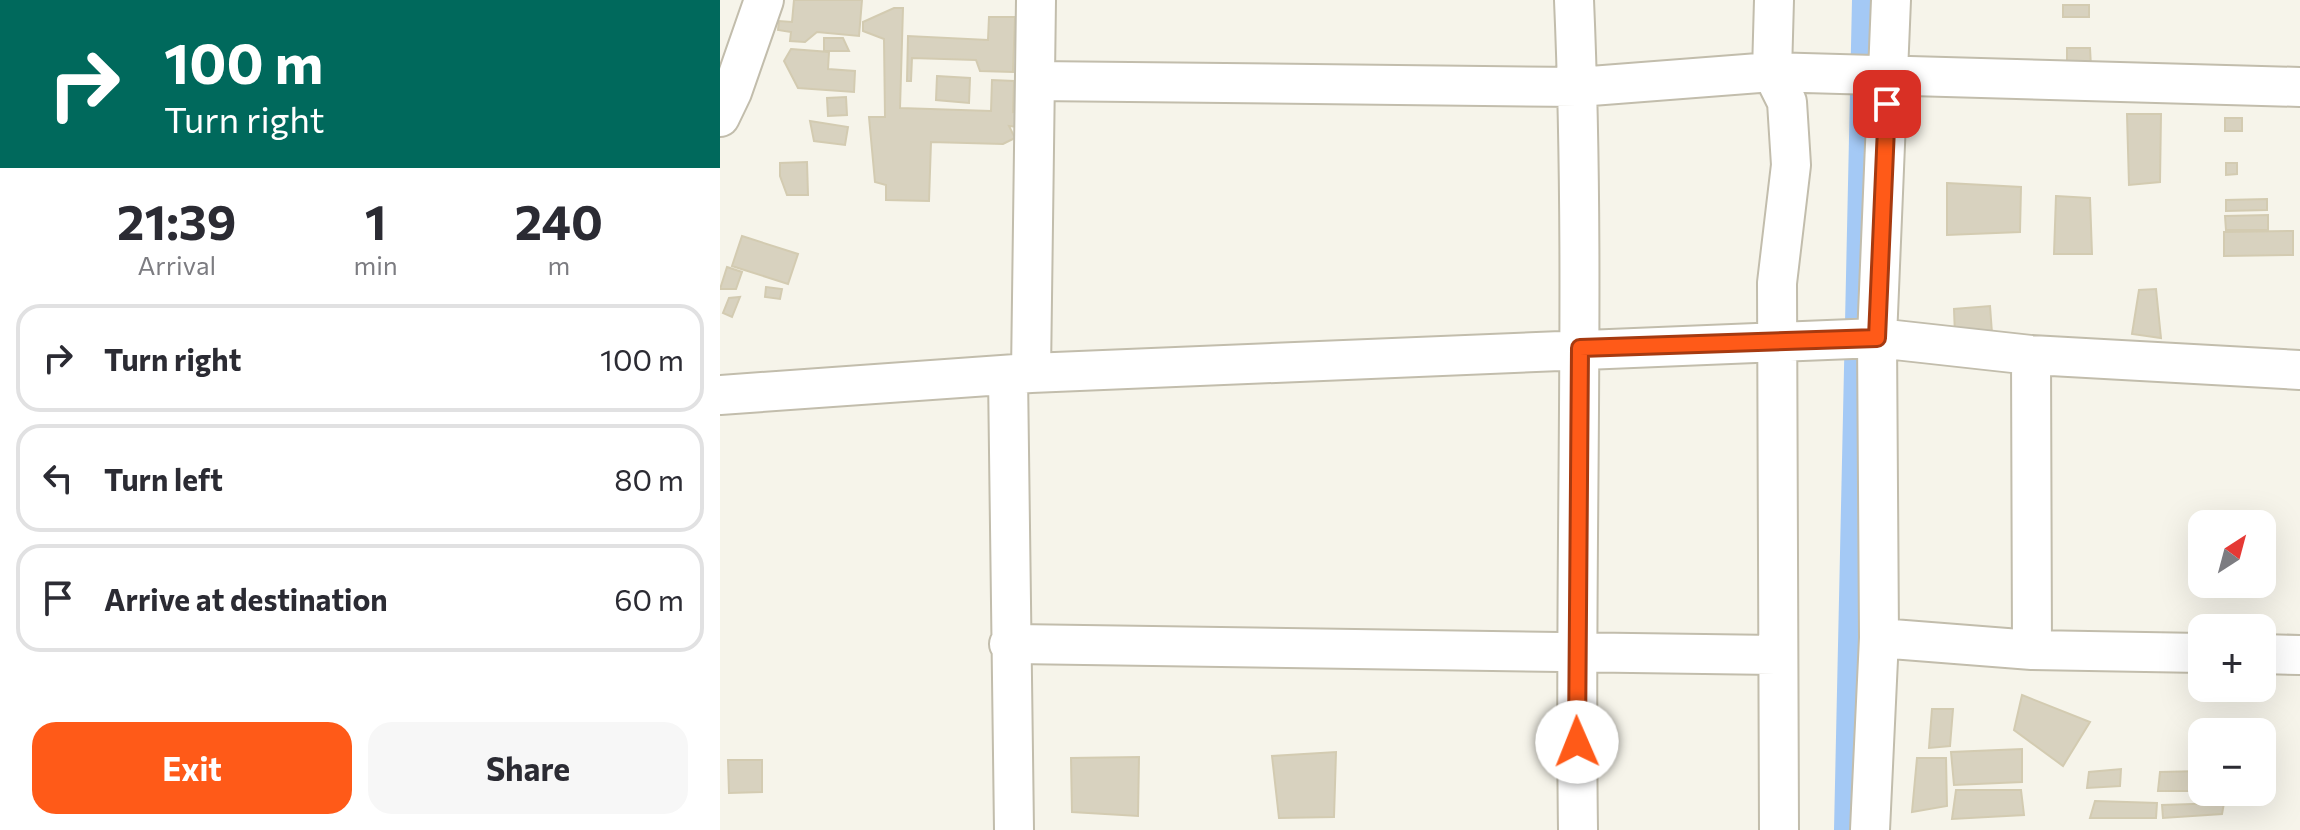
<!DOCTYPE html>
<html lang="en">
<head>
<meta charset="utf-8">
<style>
	:root { --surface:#fff; --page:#f7f7f7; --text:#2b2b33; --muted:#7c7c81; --line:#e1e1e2; --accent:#ff5a18 }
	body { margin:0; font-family:Commissioner,sans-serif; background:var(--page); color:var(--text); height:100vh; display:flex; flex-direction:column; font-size:30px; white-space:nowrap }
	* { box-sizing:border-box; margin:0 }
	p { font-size:26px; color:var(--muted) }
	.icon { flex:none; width:44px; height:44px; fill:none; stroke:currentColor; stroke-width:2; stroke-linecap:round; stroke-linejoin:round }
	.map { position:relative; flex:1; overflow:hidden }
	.sheet { display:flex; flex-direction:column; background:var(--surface); width:720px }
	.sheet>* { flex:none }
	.guide { background:#00695c; color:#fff; overflow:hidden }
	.needle { width:52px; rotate:36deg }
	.controls { position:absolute; left:1468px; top:510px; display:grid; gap:16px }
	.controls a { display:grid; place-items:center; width:88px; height:88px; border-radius:16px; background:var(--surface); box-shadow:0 8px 32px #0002; font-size:40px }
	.pin { position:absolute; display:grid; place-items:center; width:68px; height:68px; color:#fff; margin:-34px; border-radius:16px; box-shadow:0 4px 12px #0006 }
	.me { position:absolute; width:88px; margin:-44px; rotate:359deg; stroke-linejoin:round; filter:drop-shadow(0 0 6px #0008) }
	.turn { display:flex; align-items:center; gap:28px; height:168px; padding:0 32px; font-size:36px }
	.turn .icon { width:104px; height:104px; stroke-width:2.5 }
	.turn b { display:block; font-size:56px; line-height:68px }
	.eta { display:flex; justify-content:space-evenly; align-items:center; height:136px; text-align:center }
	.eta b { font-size:48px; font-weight:700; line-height:56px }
	.primary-button { display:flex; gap:16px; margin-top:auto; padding:16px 32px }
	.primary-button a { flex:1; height:92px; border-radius:24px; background:var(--accent); color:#fff; font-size:32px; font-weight:700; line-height:92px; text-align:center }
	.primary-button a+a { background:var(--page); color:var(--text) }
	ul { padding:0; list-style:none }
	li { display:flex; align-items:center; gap:24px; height:108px; margin:0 16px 12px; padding:0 16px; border:4px solid var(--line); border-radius:24px }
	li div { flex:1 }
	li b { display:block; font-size:30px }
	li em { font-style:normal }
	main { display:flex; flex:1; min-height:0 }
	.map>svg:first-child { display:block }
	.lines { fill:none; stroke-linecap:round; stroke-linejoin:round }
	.canal { stroke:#a4c9f5; stroke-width:26 }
	.building { fill:#d8d2bf; stroke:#d3cbb1; stroke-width:2 }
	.minor-casing { stroke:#c2bdac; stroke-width:42 }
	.minor { stroke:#fff; stroke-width:38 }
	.route-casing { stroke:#a63a10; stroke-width:20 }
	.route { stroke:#ff5a18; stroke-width:14 }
</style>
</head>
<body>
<main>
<section class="sheet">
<div class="guide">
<div class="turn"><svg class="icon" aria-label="right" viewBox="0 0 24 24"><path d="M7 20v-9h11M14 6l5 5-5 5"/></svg><div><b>100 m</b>Turn right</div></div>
</div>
<div class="eta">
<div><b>21:39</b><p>Arrival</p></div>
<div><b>1</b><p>min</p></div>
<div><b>240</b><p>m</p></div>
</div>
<ul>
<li><svg class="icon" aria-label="right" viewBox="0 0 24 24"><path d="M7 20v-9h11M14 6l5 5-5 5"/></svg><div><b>Turn right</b></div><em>100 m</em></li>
<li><svg class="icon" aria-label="left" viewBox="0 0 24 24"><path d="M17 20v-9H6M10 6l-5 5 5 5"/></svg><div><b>Turn left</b></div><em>80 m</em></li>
<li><svg class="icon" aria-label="arrive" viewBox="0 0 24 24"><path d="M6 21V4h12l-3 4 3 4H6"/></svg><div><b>Arrive at destination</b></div><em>60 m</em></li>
</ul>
<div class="primary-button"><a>Exit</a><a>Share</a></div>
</section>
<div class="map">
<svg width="1580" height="830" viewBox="0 0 1580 830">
	<rect width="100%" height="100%" fill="#f6f4ea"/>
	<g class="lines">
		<!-- canal -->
		<path class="canal" d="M1127,830L1145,0"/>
	</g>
	<!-- building -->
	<path class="building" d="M74,0H142L139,36L97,32L85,42L70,41L71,32L58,30L59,21L72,22Z
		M1343,5H1369V17H1343Z
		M174,8H183L180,108L271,111L272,80L294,81L293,112L303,110L307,128L289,126L295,138L283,144L211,142L209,201L166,200V185L155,182L149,117H165L164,39L143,31V22Z
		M269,17H295L293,72L260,71L256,60L192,58L191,81H187L188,36L268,40Z
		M104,38H123L129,51H104Z
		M1347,48H1370L1371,67H1347Z
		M71,49L109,52L108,69L135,71L134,92L78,88L64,61Z
		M217,76L250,78L249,103L216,100Z
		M126,97L127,115L108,116L107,98Z
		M1407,114H1441L1440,182L1409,185Z
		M1505,118H1522V131H1505Z
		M90,121L128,127L125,145L94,141Z
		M87,162L88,195H67L60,176V163Z
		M1506,163H1517V174L1506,175Z
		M1227,183L1301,187L1300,232L1227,235Z
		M1336,196L1370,198L1372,254H1334Z
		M1547,199V210L1506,211V200Z
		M1548,215V230H1506L1505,216Z
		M1573,231V255L1504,256V232Z
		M22,236L78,254L68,284L12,266Z
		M7,267L22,272L16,289H0Z
		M46,287L62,289L60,299L45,297Z
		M1436,289L1441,338L1412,334L1419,290Z
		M20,297L12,317L3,313L9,298Z
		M1270,306L1272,333L1235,336L1234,309Z
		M1302,695L1370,722L1343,766L1294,730Z
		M1212,709H1233L1230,746L1209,748Z
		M1302,749V782L1234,785L1231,752Z
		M616,752L614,817L559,818L552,756Z
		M419,757L418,816L352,812L351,758Z
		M1197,758H1226L1227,806L1192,812Z
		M8,760H42V792L9,793Z
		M1401,769L1400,786L1367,788L1369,772Z
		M1482,771V791H1438L1440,772Z
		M1236,790H1301L1304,815L1232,819Z
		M1375,801L1437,803L1436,818H1370Z
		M1504,803L1502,814L1443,818L1442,805Z"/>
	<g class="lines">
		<!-- minor casing -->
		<g class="minor-casing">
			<path id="minor" d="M854,0C866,276 854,553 858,830
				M1054,0L1052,72L1067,102L1071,165L1057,283L1059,830
				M315,81L858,87L1052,72L1580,87
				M0,117L12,92L44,0
				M1311,355L1312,650
				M311,373L316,0
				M288,375L294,830
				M0,395L311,373L1157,338L1311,355L1580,370
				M1159,638L1312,650L1482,653
				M289,644L1056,655
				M1542,654L1580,655
				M1150,830L1159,638L1157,338L1171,0"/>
		</g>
		<!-- minor -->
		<use href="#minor" class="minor"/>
	</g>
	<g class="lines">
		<!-- route casing -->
		<g class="route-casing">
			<path id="route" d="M857,742L860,348L1157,338L1167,104"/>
		</g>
		<!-- route -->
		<use href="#route" class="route"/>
	</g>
</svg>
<div class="controls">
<a><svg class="needle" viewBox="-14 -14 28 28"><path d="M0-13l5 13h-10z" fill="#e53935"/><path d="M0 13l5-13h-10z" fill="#7c7c81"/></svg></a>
<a>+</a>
<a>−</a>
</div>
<div class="pin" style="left:1167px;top:104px;background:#d93025"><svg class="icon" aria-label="arrive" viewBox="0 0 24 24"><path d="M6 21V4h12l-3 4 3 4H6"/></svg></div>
<svg class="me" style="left:857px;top:742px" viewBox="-20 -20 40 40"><circle r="19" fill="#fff"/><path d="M0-13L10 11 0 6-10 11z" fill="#ff5a18"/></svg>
</div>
</main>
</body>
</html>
